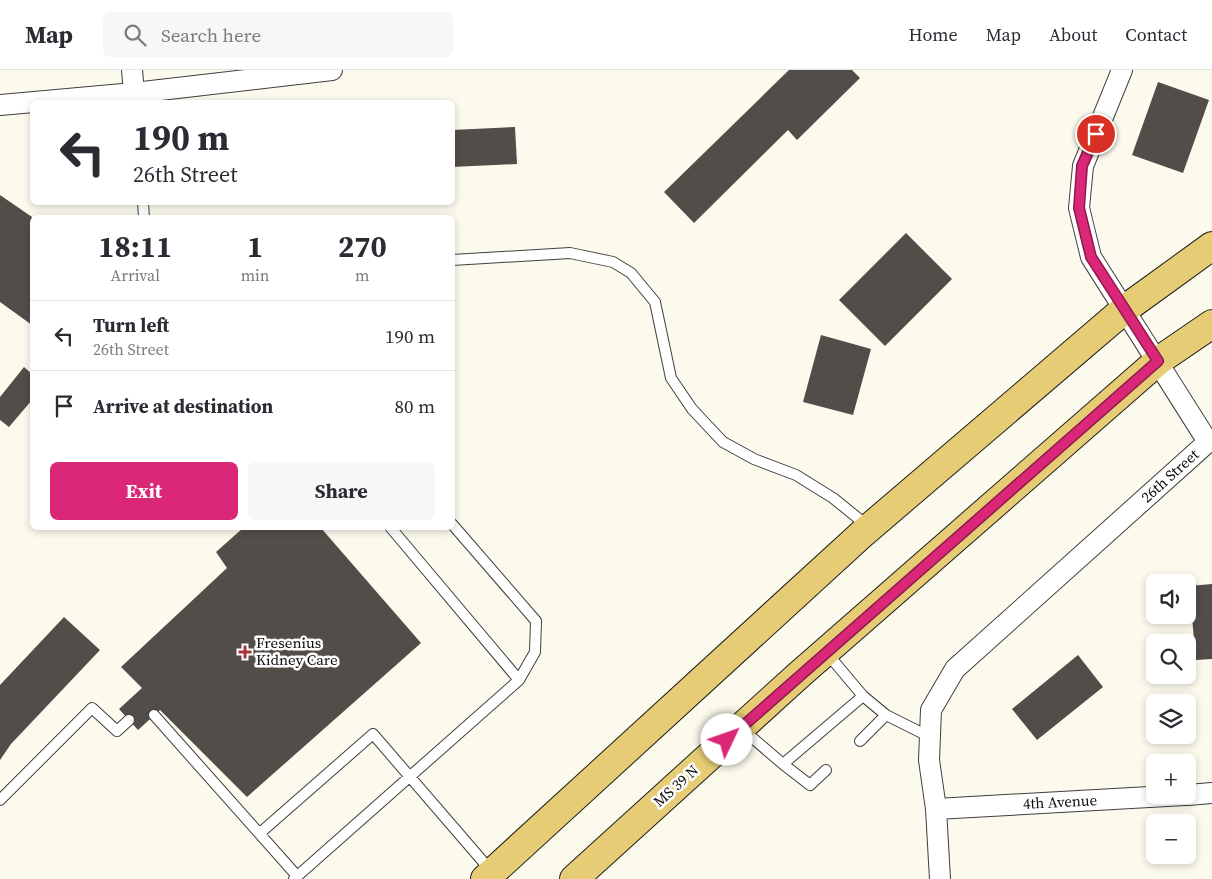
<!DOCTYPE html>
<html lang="en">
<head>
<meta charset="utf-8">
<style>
	:root { --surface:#fff; --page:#f7f7f7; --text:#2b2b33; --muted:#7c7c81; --line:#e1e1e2; --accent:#db2777 }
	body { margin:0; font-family:"Source Serif 4",serif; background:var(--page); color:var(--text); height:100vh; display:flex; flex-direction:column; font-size:19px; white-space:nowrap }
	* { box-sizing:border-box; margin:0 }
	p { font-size:16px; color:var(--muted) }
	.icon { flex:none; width:28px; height:28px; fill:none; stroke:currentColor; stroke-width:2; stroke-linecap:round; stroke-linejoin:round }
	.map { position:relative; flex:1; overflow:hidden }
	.details { position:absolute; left:30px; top:145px; width:425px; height:315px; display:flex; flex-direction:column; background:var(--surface); border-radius:8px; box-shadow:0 2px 8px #0003 }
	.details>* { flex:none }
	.top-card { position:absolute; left:30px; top:30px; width:425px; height:105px; border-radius:8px; box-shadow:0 2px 8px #0003; background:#fff; color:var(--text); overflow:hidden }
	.tools { position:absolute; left:1146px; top:504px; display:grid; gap:10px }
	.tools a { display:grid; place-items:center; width:50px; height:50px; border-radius:8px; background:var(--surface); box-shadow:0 2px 8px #0003; font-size:25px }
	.pin { position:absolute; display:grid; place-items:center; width:42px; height:42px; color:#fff; margin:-21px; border:2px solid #fff; border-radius:50%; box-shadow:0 1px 5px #0007 }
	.me { position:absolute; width:55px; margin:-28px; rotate:48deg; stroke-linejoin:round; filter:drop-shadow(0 0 4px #0008) }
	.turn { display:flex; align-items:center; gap:18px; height:105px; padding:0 20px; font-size:22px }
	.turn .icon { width:65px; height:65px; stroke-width:2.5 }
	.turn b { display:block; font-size:35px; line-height:42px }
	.eta { display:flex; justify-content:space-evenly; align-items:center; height:85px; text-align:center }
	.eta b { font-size:30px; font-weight:700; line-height:35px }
	.cta { display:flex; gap:10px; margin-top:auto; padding:10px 20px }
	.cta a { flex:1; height:58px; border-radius:8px; background:var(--accent); color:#fff; font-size:20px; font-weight:700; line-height:58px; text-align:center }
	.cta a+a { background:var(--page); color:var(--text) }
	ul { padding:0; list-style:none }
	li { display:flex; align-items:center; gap:15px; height:70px; padding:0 20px; border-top:1px solid var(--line) }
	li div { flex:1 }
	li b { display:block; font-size:19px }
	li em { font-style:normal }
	header { display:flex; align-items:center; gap:30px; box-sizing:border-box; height:70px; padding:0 25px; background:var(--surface); border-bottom:1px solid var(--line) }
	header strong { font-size:24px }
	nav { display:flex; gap:28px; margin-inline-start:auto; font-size:18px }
	.search { width:350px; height:45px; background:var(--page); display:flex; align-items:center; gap:12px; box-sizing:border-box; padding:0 18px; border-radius:8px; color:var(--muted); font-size:19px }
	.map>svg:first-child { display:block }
	.building { fill:#534d4a }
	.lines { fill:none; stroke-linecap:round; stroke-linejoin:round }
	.service-casing { stroke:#3f3f3f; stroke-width:12 }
	.minor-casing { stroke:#3f3f3f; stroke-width:22 }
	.primary-casing { stroke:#1d1d1d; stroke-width:30 }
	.service { stroke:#fff; stroke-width:10 }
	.minor { stroke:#fff; stroke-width:20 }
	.primary { stroke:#e6cc74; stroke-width:28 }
	.route-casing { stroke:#8e194d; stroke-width:12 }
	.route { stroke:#db2777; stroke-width:9 }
	.poi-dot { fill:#a9373a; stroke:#fff; stroke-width:2 }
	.labels { text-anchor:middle; stroke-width:5; stroke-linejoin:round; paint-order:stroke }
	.street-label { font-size:15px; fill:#0c0c0c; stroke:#fff }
	.poi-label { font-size:15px; fill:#0c0c0c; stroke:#fff; text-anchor:start }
</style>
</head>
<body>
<header>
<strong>Map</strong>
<div class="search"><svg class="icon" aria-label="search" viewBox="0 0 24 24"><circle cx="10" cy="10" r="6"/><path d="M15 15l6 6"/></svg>Search here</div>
<nav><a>Home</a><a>Map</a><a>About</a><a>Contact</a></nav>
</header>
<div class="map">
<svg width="1212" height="809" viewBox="0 0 1212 809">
	<rect width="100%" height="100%" fill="#fcfaed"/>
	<!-- building -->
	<path class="building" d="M789,0H852L860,8L797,70L788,60L694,153L664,122Z
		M1158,12L1209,30L1183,103L1132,85Z
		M515,57L517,94L452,97V60Z
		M0,125L32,147V255L0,232Z
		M906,163L952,209L885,276L839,230Z
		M821,265L871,279L853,345L803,332Z
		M24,297L32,304V330L9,357L0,350V327Z
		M243,458H321L421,573L247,727L160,640L138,660L119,639L142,618L121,597L227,498L216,482Z
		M1212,514V589L1196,590L1189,516Z
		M64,547L100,580L11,674L0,690V615Z
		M1078,585L1103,617L1037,670L1012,639Z"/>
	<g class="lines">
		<!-- service casing -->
		<g class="service-casing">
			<path id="service" d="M143,132L144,148
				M452,190L570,183L613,192L631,203L655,232L671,308L692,339L723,372L754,389L796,405L833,428L869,457
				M391,458L519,610
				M826,582L863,626L886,645L930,667
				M154,645L297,806
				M742,659L783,694L863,626
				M860,671L886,645
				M783,694L810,715L826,700
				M0,730L92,638L117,661L129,650
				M260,763L373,664L492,802
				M294,809L519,610L535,582L536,551L452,454"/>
		</g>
		<!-- minor casing -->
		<g class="minor-casing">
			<path id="minor" d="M132,0L134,23
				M1122,0L1083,96L1079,138L1091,187L1208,372
				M0,35L134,23L332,0
				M1188,725L1212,723
				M936,739L1185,725
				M940,809L936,739L929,690L931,640L955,599L1208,372"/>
		</g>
		<!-- primary casing -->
		<g class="primary-casing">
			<path id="primary" d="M485,809L863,463L1125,239L1212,176
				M574,809L800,604L1158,291L1212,254"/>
		</g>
		<!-- service -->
		<use href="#service" class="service"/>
		<!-- minor -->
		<use href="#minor" class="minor"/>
		<!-- primary -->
		<use href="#primary" class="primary"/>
	</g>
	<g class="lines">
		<!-- route casing -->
		<g class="route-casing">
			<path id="route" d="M727,670L1158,291L1091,187L1079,138L1082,96L1096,64"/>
		</g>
		<!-- route -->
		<use href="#route" class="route"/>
	</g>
	<!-- markers -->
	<path class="poi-dot" d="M242.5 574.5h5v5h5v5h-5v5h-5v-5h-5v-5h5z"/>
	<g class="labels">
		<!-- street labels -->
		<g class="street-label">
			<text transform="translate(1170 406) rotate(-42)" y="5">26th Street</text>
			<text transform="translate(676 716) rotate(-42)" y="5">MS 39 N</text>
			<text transform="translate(1060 732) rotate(-3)" y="5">4th Avenue</text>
		</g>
		<!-- poi labels -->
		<g class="poi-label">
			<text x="256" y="578">Fresenius<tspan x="256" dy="17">Kidney Care</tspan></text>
		</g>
	</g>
</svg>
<div class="tools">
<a><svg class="icon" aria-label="sound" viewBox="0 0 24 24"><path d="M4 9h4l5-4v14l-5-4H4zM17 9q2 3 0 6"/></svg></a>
<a><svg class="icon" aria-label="search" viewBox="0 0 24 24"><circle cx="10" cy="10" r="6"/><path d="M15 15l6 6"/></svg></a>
<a><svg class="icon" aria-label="layers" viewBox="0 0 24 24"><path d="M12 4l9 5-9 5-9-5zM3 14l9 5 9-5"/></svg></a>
<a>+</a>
<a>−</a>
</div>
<div class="pin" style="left:1096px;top:64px;background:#d93025"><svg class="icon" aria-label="arrive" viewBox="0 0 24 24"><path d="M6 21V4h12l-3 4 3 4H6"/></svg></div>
<svg class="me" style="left:727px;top:670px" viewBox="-20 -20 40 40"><circle r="19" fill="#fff"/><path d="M0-13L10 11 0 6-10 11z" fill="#db2777"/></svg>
<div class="top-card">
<div class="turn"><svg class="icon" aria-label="left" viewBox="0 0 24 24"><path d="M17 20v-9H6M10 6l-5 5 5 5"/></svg><div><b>190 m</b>26th Street</div></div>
</div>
<section class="details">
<div class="eta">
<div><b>18:11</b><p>Arrival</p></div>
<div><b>1</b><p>min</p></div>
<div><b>270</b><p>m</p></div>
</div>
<ul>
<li><svg class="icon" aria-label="left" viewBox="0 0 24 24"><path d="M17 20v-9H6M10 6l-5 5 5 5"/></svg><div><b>Turn left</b><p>26th Street</p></div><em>190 m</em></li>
<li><svg class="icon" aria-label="arrive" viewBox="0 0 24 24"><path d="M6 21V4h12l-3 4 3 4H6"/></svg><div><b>Arrive at destination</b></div><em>80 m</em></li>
</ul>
<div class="cta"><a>Exit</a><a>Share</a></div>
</section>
</div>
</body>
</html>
